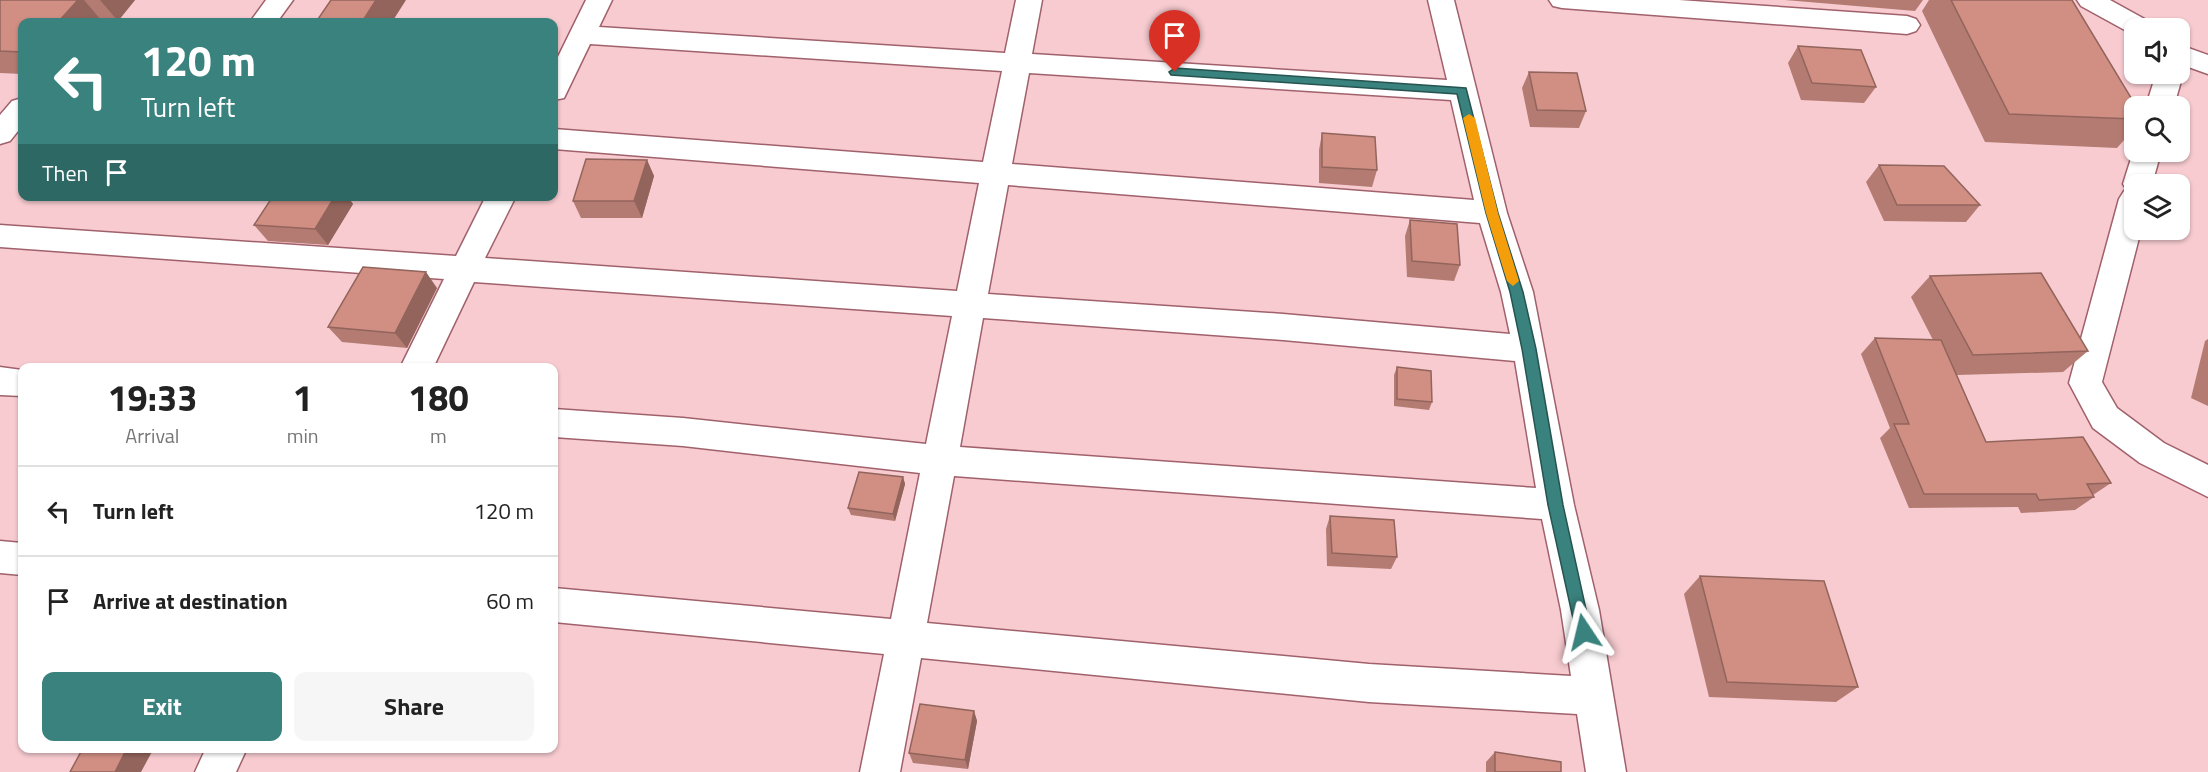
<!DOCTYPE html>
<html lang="en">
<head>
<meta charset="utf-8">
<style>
	:root { --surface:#fff; --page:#f6f6f6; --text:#222; --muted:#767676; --line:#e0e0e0; --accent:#3a827d }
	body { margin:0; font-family:"Titillium Web",sans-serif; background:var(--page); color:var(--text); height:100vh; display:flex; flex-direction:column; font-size:22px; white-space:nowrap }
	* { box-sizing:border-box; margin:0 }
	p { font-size:20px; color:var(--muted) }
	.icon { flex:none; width:33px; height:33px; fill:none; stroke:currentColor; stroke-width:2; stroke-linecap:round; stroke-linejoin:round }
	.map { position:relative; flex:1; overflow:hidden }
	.details { position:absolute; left:18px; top:363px; width:540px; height:390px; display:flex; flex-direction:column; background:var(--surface); border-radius:12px; box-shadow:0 2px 4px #0004 }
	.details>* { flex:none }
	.guide { position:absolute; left:18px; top:18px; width:540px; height:183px; border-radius:12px; box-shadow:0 2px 4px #0004; background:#3a827d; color:#fff; overflow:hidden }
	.fabs { position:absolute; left:2124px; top:18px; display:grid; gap:12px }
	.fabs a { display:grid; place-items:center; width:66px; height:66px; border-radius:12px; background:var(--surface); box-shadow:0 2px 4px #0004; font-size:30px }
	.pin { position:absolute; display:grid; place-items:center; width:51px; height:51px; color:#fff; margin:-62px -26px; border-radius:50% 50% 50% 0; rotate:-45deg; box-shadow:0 0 6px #0007 }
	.pin .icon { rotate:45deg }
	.me { position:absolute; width:66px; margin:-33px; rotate:350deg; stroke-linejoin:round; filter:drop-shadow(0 0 4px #0008) }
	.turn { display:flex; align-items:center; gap:21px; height:126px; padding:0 24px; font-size:27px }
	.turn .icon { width:78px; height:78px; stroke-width:2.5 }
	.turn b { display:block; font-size:42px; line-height:51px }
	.then { display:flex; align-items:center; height:57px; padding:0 24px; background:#0003; gap:12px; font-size:22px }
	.eta { display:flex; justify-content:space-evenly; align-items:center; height:102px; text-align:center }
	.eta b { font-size:36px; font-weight:700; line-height:42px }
	.action { display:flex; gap:12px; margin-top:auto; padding:12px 24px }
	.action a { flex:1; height:69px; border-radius:12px; background:var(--accent); color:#fff; font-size:24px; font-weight:700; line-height:69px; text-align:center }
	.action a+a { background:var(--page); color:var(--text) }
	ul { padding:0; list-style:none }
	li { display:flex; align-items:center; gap:18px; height:90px; padding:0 24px; border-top:2px solid var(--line) }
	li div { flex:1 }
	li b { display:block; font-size:22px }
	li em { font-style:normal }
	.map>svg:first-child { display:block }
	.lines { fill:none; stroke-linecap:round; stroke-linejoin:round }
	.minor-casing { stroke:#a0616b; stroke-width:3 }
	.minor { fill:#fff; fill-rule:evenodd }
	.wall { fill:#b47b72 }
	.shaded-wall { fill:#92645c }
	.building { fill:#d18f84; stroke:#92645c; stroke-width:1.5 }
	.route { fill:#3a827d; stroke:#265451; stroke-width:1.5 }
	.slow { fill:#f59e0b }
</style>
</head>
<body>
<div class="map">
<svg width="2208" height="772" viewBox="0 0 2208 772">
	<rect width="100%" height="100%" fill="#f7cbd0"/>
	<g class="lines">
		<!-- minor casing -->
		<g class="minor-casing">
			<path id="minor" d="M266,0H293L277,22H250Z
				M586,0H612L599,27L1005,53L1016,0H1042L1032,54L1447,80L1428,0H1454L1507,213L1533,292L1574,505L1599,610L1626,772H1586L1577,714L1369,702L921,658L900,772H860L884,654L554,622V588L891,619L920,473L683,446L554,437V409L683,418L926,444L952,316L474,282L433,368H400L444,279L0,247V225L456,256L486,196H516L485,258L957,291L979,183L554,149V129L983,162L1002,71L590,44L564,98L554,100V65ZM1029,73L1451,100L1474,200L1012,164ZM1008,185L1480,223L1501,292L1510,334L1283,314L988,294ZM983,318L1283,340L1515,361L1536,488L960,447ZM954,476L1542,519L1561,610L1571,676L1369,664L927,623Z
				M1549,0H1679L1907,16L1916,19L1920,25L1916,31L1907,34L1562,8L1553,6Z
				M2077,0H2110L2150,22L2154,28H2134V35L2132,34L2081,6Z
				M2180,45L2208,55V74L2180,64Z
				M2180,69L2183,74L2174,106H2146L2156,74H2180Z
				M22,98V126L10,141L0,144V115L12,101Z
				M2134,149V152H2161L2152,184H2134V230H2141L2102,382L2117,408L2164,443L2208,465V497L2140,463L2093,428L2069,383L2119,199L2124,191L2127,190L2123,184Z
				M0,367L22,370V396L0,395Z
				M0,541L22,543V575L0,573Z
				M206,748H247L236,772H195Z"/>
		</g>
		<!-- minor -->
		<use href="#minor" class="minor"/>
	</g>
	<!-- wall -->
	<path class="wall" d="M0,0H135L118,21L101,20L22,22V74L0,73Z
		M1785,0H1923L1915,11Z
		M1929,0H2072L2134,106V129L2117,148L1985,142L1922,11Z
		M1798,46L1876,87L1864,103L1801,100L1788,63Z
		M1529,72L1586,111L1579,128L1530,127L1522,88Z
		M1322,133L1377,170L1372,187L1319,183V150Z
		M647,160L654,176L642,218H581L573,201Z
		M1879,165L1980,205L1966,222L1884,221L1866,182Z
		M273,196H347L353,204L328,245L268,241L254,225Z
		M1410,220L1460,265L1454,281L1407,277L1405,236Z
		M1930,276L2088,351L2063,372L1957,375L1986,442L2111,483L2093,495L2094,497L2075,510L2021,513L2018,507L1909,508L1880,438L1890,428L1861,354L1875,338L1933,340L1911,297Z
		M437,288L407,348L342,342L328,327Z
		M2208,339V406L2191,398L2205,341Z
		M1397,367L1432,402L1429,410L1394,406V375Z
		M903,477L905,484L895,521L851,515L848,508Z
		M1330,516L1397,557L1391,569L1327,566L1326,529Z
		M1700,576L1858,687L1836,702L1709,697L1684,594Z
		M974,711L977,721L968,769L913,763L909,753Z
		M1495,752L1561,772H1486V762Z"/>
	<!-- shaded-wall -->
	<path class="shaded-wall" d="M78,0H84L101,20L99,22H58Z
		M100,0H135L118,21Z
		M376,0H406L392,22H362Z
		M647,160L654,176L642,218L634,201Z
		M335,196H347L353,204L328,245L315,229Z
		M426,272L437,288L407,348L395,333Z
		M903,477L905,484L895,521L893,514Z
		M974,711L977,721L968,769L965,760Z
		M127,748H154L141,772H115Z"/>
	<!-- building -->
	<path class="building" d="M0,0H78L58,22H22V52L0,51Z
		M331,0H376L362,22H316Z
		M1951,0H2072L2136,106H2134V119L2009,114Z
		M1798,46L1861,50L1876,87L1812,83Z
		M1529,72L1577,73L1586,111L1537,110Z
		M1322,133L1375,137L1377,170L1322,167Z
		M586,159L647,160L634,201H573Z
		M1879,165L1944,166L1980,205H1897Z
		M273,196H335L315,229L254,225Z
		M1410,220L1457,224L1460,265L1412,261Z
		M363,267L426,272L395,333L328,327Z
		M2041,273L2088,351L1973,355L1930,276Z
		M1875,338L1941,340L1986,442L2083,437L2111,483L2087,484L2094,497L2039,500L2036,494H1924L1894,424H1909Z
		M1397,367L1431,371L1432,402L1397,399Z
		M859,472L903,477L893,514L848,508Z
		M1330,516L1394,520L1397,557L1332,553Z
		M1700,576L1824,581L1858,687L1727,682Z
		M920,704L974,711L965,760L909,753Z
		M83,748H127L115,772H70Z
		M1495,752L1561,762V772H1495Z"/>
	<!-- route -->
	<path class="route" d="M1175,68L1466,88L1498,213L1523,292L1536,349L1563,505L1591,632L1589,637L1584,639L1578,637L1576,632L1548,505L1522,349L1510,292L1486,213L1457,94L1171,75L1169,72Z"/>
	<!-- slow -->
	<path class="slow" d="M1469,114L1475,118L1498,213L1519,281L1513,286L1507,281L1486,213L1463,118Z"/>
</svg>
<div class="fabs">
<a><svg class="icon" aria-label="sound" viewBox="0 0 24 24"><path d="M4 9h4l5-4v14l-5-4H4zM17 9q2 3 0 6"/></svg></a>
<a><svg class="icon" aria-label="search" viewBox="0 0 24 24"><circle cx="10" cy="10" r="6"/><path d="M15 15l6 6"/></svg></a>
<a><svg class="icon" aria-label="layers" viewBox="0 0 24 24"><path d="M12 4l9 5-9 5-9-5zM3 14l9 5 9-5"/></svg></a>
</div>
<div class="pin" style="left:1175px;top:72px;background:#d93025"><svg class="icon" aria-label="arrive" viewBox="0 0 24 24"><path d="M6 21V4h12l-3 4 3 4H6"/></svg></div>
<svg class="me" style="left:1584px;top:632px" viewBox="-20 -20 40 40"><path d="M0-17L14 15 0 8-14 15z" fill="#3a827d" stroke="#fff" stroke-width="4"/></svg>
<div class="guide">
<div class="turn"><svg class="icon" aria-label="left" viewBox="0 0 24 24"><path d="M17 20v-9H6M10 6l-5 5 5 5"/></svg><div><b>120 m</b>Turn left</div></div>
<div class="then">Then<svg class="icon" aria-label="arrive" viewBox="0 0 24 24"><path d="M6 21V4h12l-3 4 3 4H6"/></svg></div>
</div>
<section class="details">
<div class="eta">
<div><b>19:33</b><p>Arrival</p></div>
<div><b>1</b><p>min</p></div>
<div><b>180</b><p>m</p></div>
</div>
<ul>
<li><svg class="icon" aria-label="left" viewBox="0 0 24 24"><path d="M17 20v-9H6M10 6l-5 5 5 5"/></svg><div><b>Turn left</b></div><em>120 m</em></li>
<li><svg class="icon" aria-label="arrive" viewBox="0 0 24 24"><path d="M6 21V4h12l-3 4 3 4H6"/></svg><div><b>Arrive at destination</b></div><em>60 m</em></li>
</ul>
<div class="action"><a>Exit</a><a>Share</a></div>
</section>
</div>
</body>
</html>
